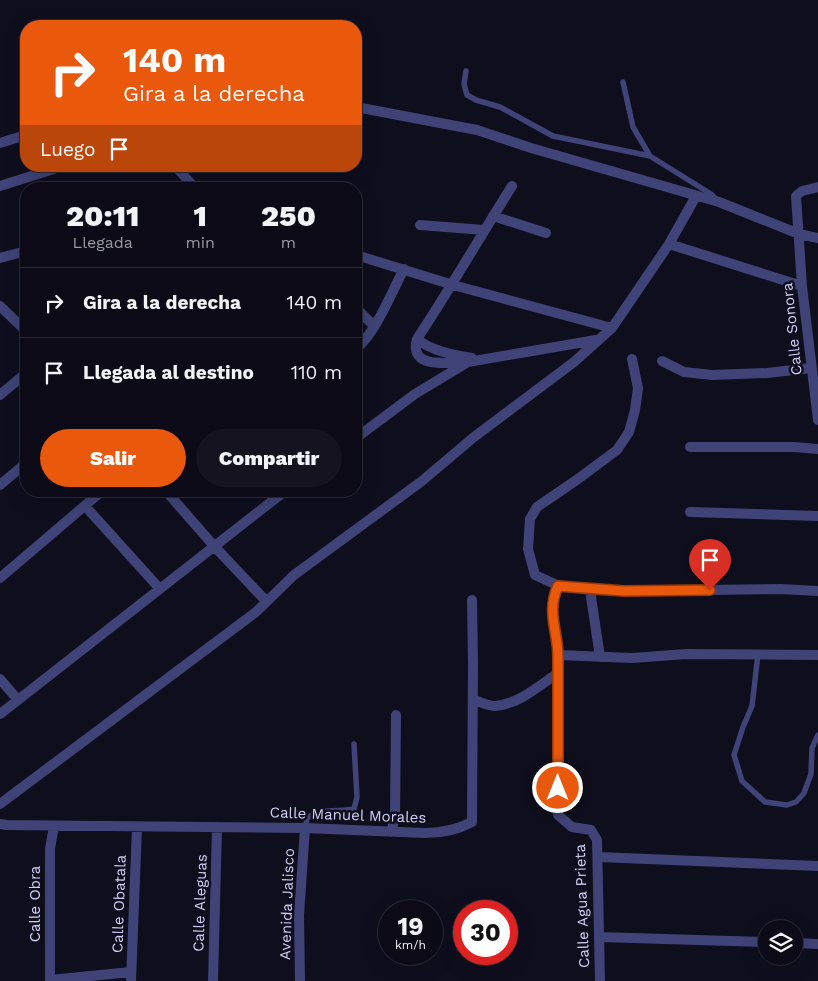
<!DOCTYPE html>
<html lang="es">
<head>
<meta charset="utf-8">
<style>
	:root { --surface:#0b0a16; --page:#14131f; --text:#f1f3f6; --muted:#9a9aa1; --line:#2b2b35; --accent:#ea580c }
	body { margin:0; font-family:"Work Sans",sans-serif; background:var(--page); color:var(--text); height:100vh; display:flex; flex-direction:column; font-size:19px; white-space:nowrap }
	* { box-sizing:border-box; margin:0 }
	p { font-size:16px; color:var(--muted) }
	.icon { flex:none; width:28px; height:28px; fill:none; stroke:currentColor; stroke-width:2; stroke-linecap:round; stroke-linejoin:round }
	.map { position:relative; flex:1; overflow:hidden }
	.details { position:absolute; left:20px; top:182px; width:342px; height:315px; display:flex; flex-direction:column; background:var(--surface); border-radius:20px; box-shadow:0 5px 20px #0002,0 0 0 1px var(--line) }
	.details>* { flex:none }
	.hud { position:absolute; left:20px; top:20px; width:342px; height:152px; border-radius:20px; box-shadow:0 5px 20px #0002,0 0 0 1px var(--line); background:#ea580c; color:#fff; overflow:hidden }
	.buttons { position:absolute; left:758px; top:920px; display:grid; gap:10px }
	.buttons a { display:grid; place-items:center; width:45px; height:45px; border-radius:50%; background:var(--surface); box-shadow:0 5px 20px #0002,0 0 0 1px var(--line); font-size:25px }
	.speed { position:absolute; left:378px; top:900px; display:flex; gap:10px; font-size:25px; font-weight:700; text-align:center }
	.speed>* { display:grid; place-content:center; width:65px; height:65px; border-radius:50%; background:var(--surface); box-shadow:0 5px 20px #0002,0 0 0 1px var(--line); line-height:1 }
	.speed small { font-size:12px; font-weight:400 }
	.speed .limit { border:8px solid #d22; background:#fff; color:#111 }
	.pin { position:absolute; display:grid; place-items:center; width:42px; height:42px; color:#fff; margin:-51px -21px; border-radius:50% 50% 50% 0; rotate:-45deg; box-shadow:0 0 5px #0007 }
	.pin .icon { rotate:45deg }
	.me { position:absolute; width:55px; margin:-28px; rotate:0deg; stroke-linejoin:round; filter:drop-shadow(0 0 4px #0008) }
	.turn { display:flex; align-items:center; gap:18px; height:105px; padding:0 20px; font-size:22px }
	.turn .icon { width:65px; height:65px; stroke-width:2.5 }
	.turn b { display:block; font-size:35px; line-height:42px }
	.then { display:flex; align-items:center; height:48px; padding:0 20px; background:#0003; gap:10px; font-size:19px }
	.eta { display:flex; justify-content:space-evenly; align-items:center; height:85px; text-align:center }
	.eta b { font-size:30px; font-weight:800; line-height:35px }
	.primary-button { display:flex; gap:10px; margin-top:auto; padding:10px 20px }
	.primary-button a { flex:1; height:58px; border-radius:30px; background:var(--accent); color:#fff; font-size:20px; font-weight:800; line-height:58px; text-align:center }
	.primary-button a+a { background:var(--page); color:var(--text) }
	ul { padding:0; list-style:none }
	li { display:flex; align-items:center; gap:15px; height:70px; padding:0 20px; border-top:1px solid var(--line) }
	li div { flex:1 }
	li b { display:block; font-size:19px }
	li em { font-style:normal }
	.map>svg:first-child { display:block }
	.lines { fill:none; stroke-linecap:round; stroke-linejoin:round }
	.service { stroke:#3f4377; stroke-width:5.5 }
	.minor { stroke:#3f4377; stroke-width:10 }
	.route-casing { stroke:#983908; stroke-width:12 }
	.route { stroke:#ea580c; stroke-width:9 }
	.labels { text-anchor:middle; stroke-width:5; stroke-linejoin:round; paint-order:stroke }
	.street-label { font-size:15px; fill:#d0d0f9; stroke:#0f0e1d }
</style>
</head>
<body>
<div class="map">
<svg width="818" height="981" viewBox="0 0 818 981">
	<rect width="100%" height="100%" fill="#0f0e1d"/>
	<g class="lines">
		<!-- service -->
		<path class="service" d="M466,71L464,84L467,95L476,100L500,107L553,136L650,156
			M623,82L633,127L650,156L711,194L716,199
			M758,654L752,706L743,727L734,755L742,781L765,802L787,805L796,802L804,793L811,774L812,748L818,735
			M305,828L307,818C320,808 338,812 354,809L357,797L354,744"/>
		<!-- minor -->
		<path class="minor" d="M356,107L477,130L531,148L719,202L799,234L818,238
			M0,143L26,135
			M175,166L196,189
			M0,186L63,166
			M818,187L802,191L796,196L802,286L818,420
			M493,216L546,233
			M420,225L484,230
			M669,244L802,286
			M356,255L453,285L612,328
			M0,258L26,251
			M0,306L26,331
			M356,308L374,326
			M417,339C431,351 455,355 472,358
			M356,349C377,331 391,293 404,269
			M632,359L638,388L635,410L629,432L617,450L578,479L537,507L530,519L528,549L535,575L559,586L590,590L624,591L781,589L818,591
			M662,361L684,372L712,375L767,373L811,368
			M466,362C448,363 408,369 417,339C450,289 480,237 512,186
			M0,395L26,373
			M356,438L415,394L468,362L596,340
			M690,447H794L818,449
			M0,485L26,463
			M166,491L214,546L266,601
			M85,506L160,589
			M690,512L818,516
			M0,578L102,491
			M559,586C546,612 558,631 558,657C558,710 559,763 558,815L572,827L591,830L597,840L600,981
			M590,590L600,657
			M558,655L632,658L686,654L818,655
			M0,679L18,700
			M473,699C480,702 487,706 495,706C519,704 539,686 558,673
			M0,714L285,491
			M0,804L256,612L294,575L422,481L474,437L574,362L612,328L669,244L696,196
			M0,824L6,825L305,828L425,833C443,833 457,830 472,822L473,665L472,600
			M391,832L395,818L396,715
			M598,857L818,866
			M599,937L766,942
			M794,943L818,944
			M50,980L131,972
			M50,981V849L54,826
			M131,981L137,827
			M213,981L217,827
			M300,981L299,915L305,828"/>
	</g>
	<g class="lines">
		<!-- route casing -->
		<g class="route-casing">
			<path id="route" d="M558,788C558,744 558,701 558,657C558,631 546,612 558,586L624,591L710,590"/>
		</g>
		<!-- route -->
		<use href="#route" class="route"/>
	</g>
	<g class="labels">
		<!-- street labels -->
		<g class="street-label">
			<text transform="translate(792 329) rotate(-96)" y="5">Calle Sonora</text>
			<text transform="translate(348 815) rotate(2)" y="5">Calle Manuel Morales</text>
			<text transform="translate(200 903) rotate(-88)" y="5">Calle Aleguas</text>
			<text transform="translate(35 904) rotate(-90)" y="5">Calle Obra</text>
			<text transform="translate(119 904) rotate(-88)" y="5">Calle Obatala</text>
			<text transform="translate(287 904) rotate(-88)" y="5">Avenida Jalisco</text>
			<text transform="translate(582 906) rotate(-92)" y="5">Calle Agua Prieta</text>
		</g>
	</g>
</svg>
<div class="buttons">
<a><svg class="icon" aria-label="layers" viewBox="0 0 24 24"><path d="M12 4l9 5-9 5-9-5zM3 14l9 5 9-5"/></svg></a>
</div>
<div class="speed"><div>19<small>km/h</small></div><div class="limit">30</div></div>
<div class="pin" style="left:710px;top:590px;background:#d93025"><svg class="icon" aria-label="arrive" viewBox="0 0 24 24"><path d="M6 21V4h12l-3 4 3 4H6"/></svg></div>
<svg class="me" style="left:558px;top:788px" viewBox="-20 -20 40 40"><circle r="17" fill="#ea580c" stroke="#fff" stroke-width="3"/><path d="M0-11L8 9 0 5-8 9z" fill="#fff"/></svg>
<div class="hud">
<div class="turn"><svg class="icon" aria-label="right" viewBox="0 0 24 24"><path d="M7 20v-9h11M14 6l5 5-5 5"/></svg><div><b>140 m</b>Gira a la derecha</div></div>
<div class="then">Luego<svg class="icon" aria-label="arrive" viewBox="0 0 24 24"><path d="M6 21V4h12l-3 4 3 4H6"/></svg></div>
</div>
<section class="details">
<div class="eta">
<div><b>20:11</b><p>Llegada</p></div>
<div><b>1</b><p>min</p></div>
<div><b>250</b><p>m</p></div>
</div>
<ul>
<li><svg class="icon" aria-label="right" viewBox="0 0 24 24"><path d="M7 20v-9h11M14 6l5 5-5 5"/></svg><div><b>Gira a la derecha</b></div><em>140 m</em></li>
<li><svg class="icon" aria-label="arrive" viewBox="0 0 24 24"><path d="M6 21V4h12l-3 4 3 4H6"/></svg><div><b>Llegada al destino</b></div><em>110 m</em></li>
</ul>
<div class="primary-button"><a>Salir</a><a>Compartir</a></div>
</section>
</div>
</body>
</html>
